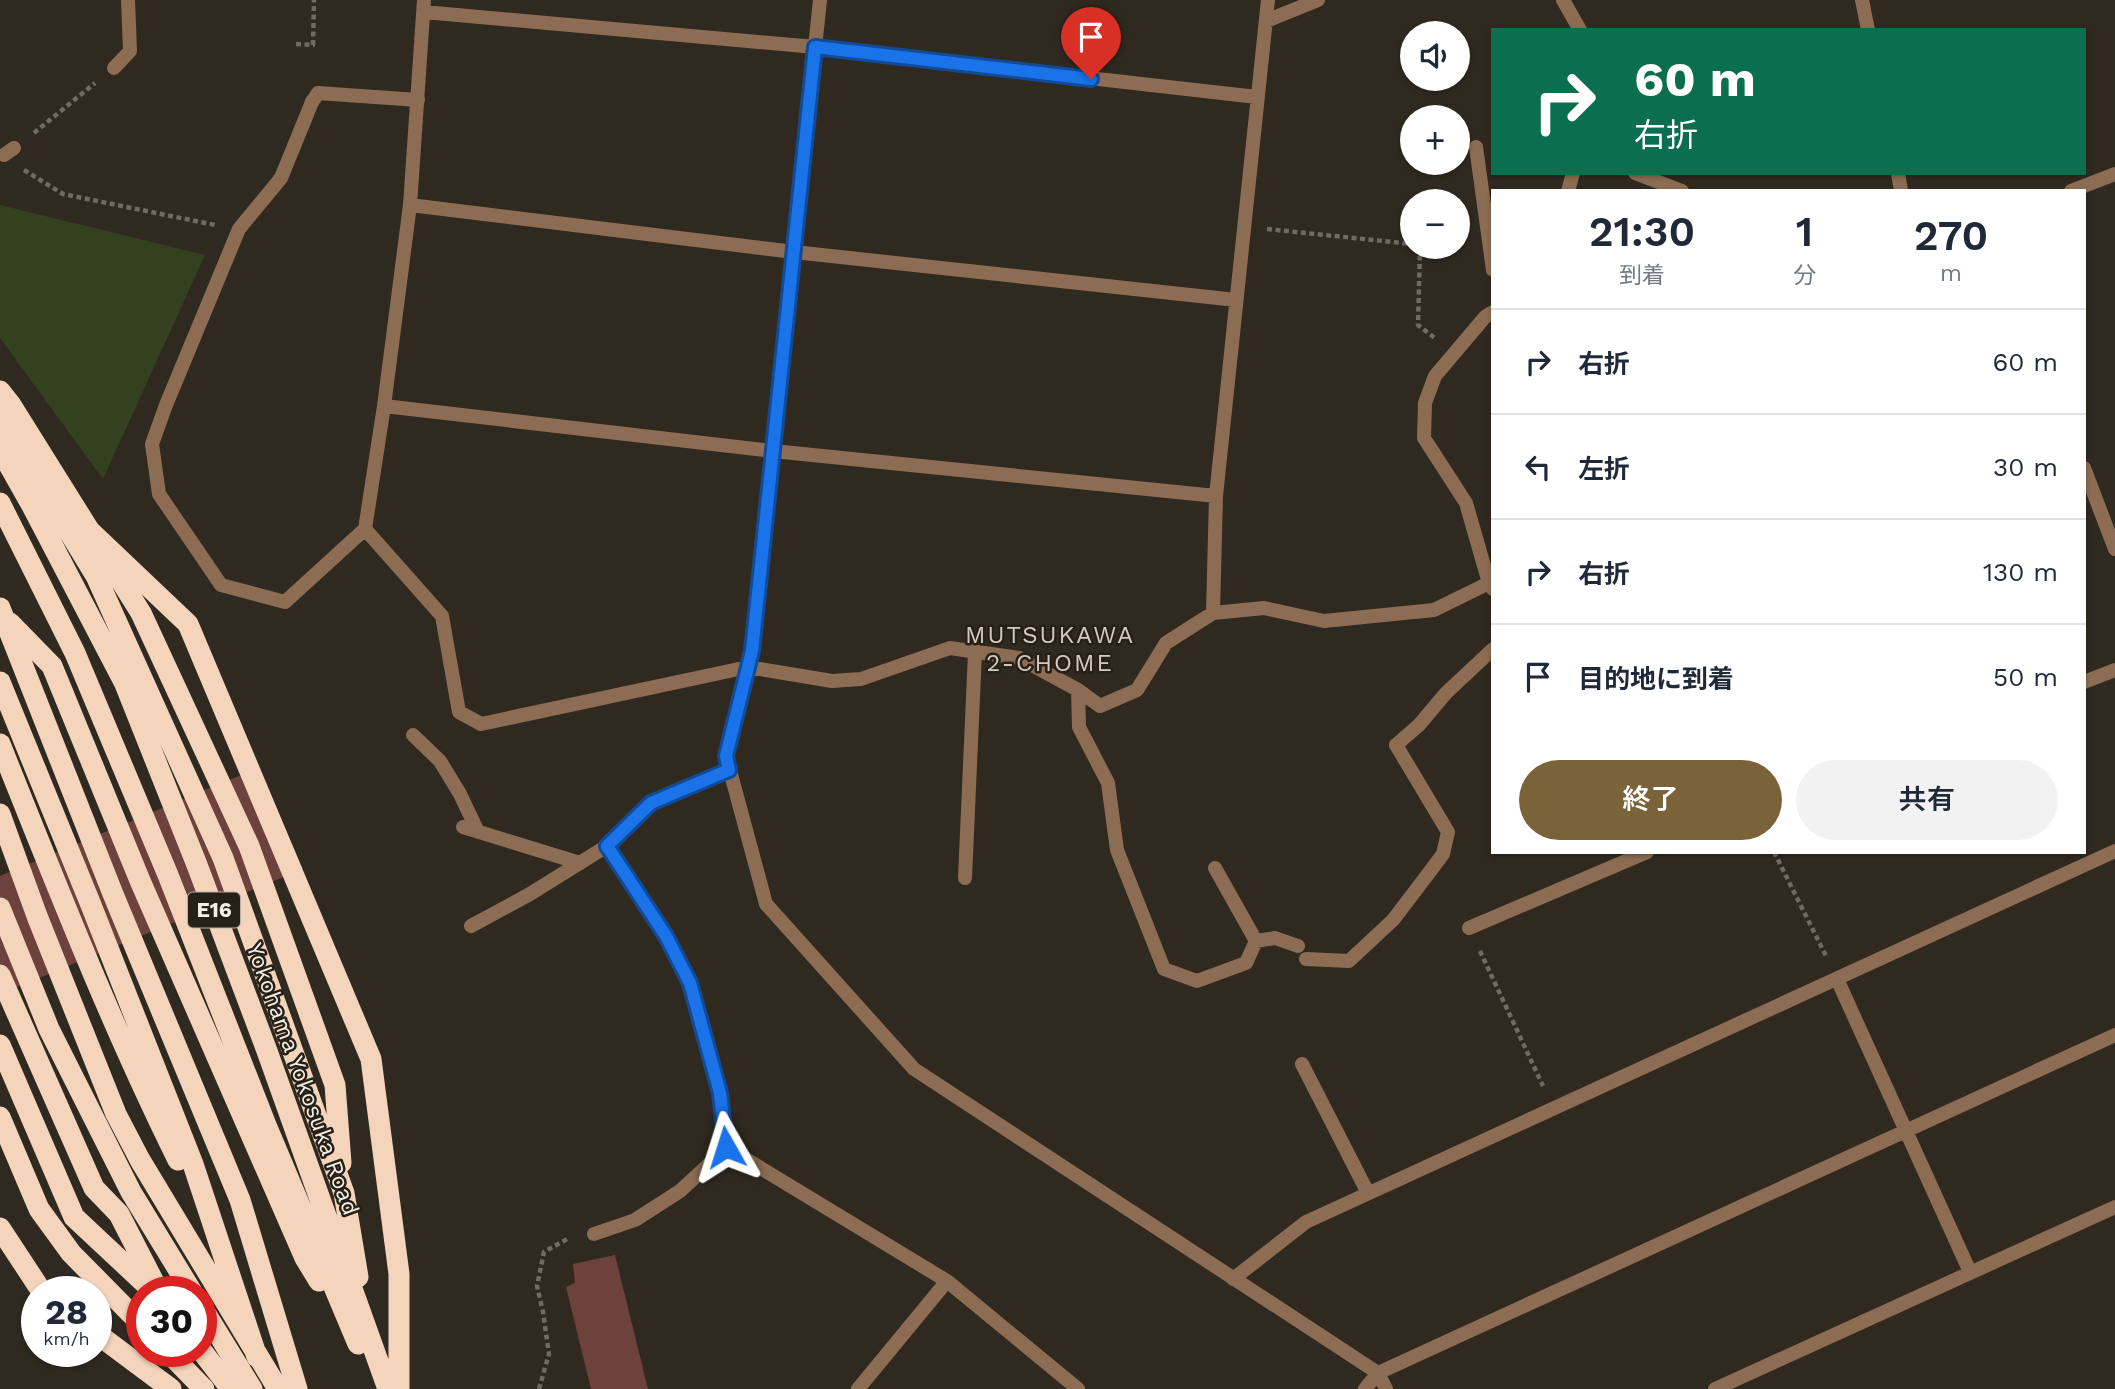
<!DOCTYPE html>
<html lang="ja">
<head>
<meta charset="utf-8">
<style>
	:root { --surface:#fff; --page:#f2f2f3; --text:#1f2937; --muted:#747a83; --line:#e0e1e3; --accent:#7a6338 }
	body { margin:0; font-family:"Work Sans","Noto Sans JP",sans-serif; background:var(--page); color:var(--text); height:100vh; display:flex; flex-direction:column; font-size:26px; white-space:nowrap }
	* { box-sizing:border-box; margin:0 }
	p { font-size:23px; color:var(--muted) }
	.icon { flex:none; width:38px; height:38px; fill:none; stroke:currentColor; stroke-width:2; stroke-linecap:round; stroke-linejoin:round }
	.map { position:relative; flex:1; overflow:hidden }
	.panel { position:absolute; left:1491px; top:189px; width:595px; height:665px; display:flex; flex-direction:column; background:var(--surface); border-radius:0px; box-shadow:0 2px 5px #0004 }
	.panel>* { flex:none }
	.hud { position:absolute; left:1491px; top:28px; width:595px; height:147px; border-radius:0px; box-shadow:0 2px 5px #0004; background:#0b6e4f; color:#fff; overflow:hidden }
	.tools { position:absolute; left:1400px; top:21px; display:grid; gap:14px }
	.tools a { display:grid; place-items:center; width:70px; height:70px; border-radius:50%; background:var(--surface); box-shadow:0 2px 5px #0004; font-size:35px }
	.speed { position:absolute; left:21px; top:1276px; display:flex; gap:14px; font-size:35px; font-weight:700; text-align:center }
	.speed>* { display:grid; place-content:center; width:91px; height:91px; border-radius:50%; background:var(--surface); box-shadow:0 2px 5px #0004; line-height:1 }
	.speed small { font-size:18px; font-weight:400 }
	.speed .limit { border:10px solid #d22; background:#fff; color:#111 }
	.pin { position:absolute; display:grid; place-items:center; width:60px; height:60px; color:#fff; margin:-72px -30px; border-radius:50% 50% 50% 0; rotate:-45deg; box-shadow:0 0 7px #0007 }
	.pin .icon { rotate:45deg }
	.me { position:absolute; width:77px; margin:-38px; rotate:354deg; stroke-linejoin:round; filter:drop-shadow(0 0 5px #0008) }
	.turn { display:flex; align-items:center; gap:24px; height:147px; padding:0 28px; font-size:32px }
	.turn .icon { width:91px; height:91px; stroke-width:2.5 }
	.turn b { display:block; font-size:49px; line-height:60px }
	.eta { display:flex; justify-content:space-evenly; align-items:center; height:119px; text-align:center }
	.eta b { font-size:42px; font-weight:600; line-height:49px }
	.action { display:flex; gap:14px; margin-top:auto; padding:14px 28px }
	.action a { flex:1; height:80px; border-radius:42px; background:var(--accent); color:#fff; font-size:28px; font-weight:600; line-height:80px; text-align:center }
	.action a+a { background:var(--page); color:var(--text) }
	ul { padding:0; list-style:none }
	li { display:flex; align-items:center; gap:21px; height:105px; padding:0 28px; border-top:2px solid var(--line) }
	li div { flex:1 }
	li b { display:block; font-size:26px }
	li em { font-style:normal }
	.map>svg:first-child { display:block }
	.green { fill:#334121 }
	.building { fill:#6e423c }
	.lines { fill:none; stroke-linecap:round; stroke-linejoin:round }
	.path { stroke:#706a62; stroke-width:4.5; stroke-dasharray:5 3.5; stroke-linecap:butt }
	.service { stroke:#8c6d53; stroke-width:14 }
	.minor { stroke:#8c6d53; stroke-width:14 }
	.motorway { stroke:#f4d4bb; stroke-width:21 }
	.route-casing { stroke:#114b97; stroke-width:18 }
	.route { stroke:#1a73e8; stroke-width:12 }
	.labels { text-anchor:middle; stroke-width:5; stroke-linejoin:round; paint-order:stroke }
	.shield { fill:#262016; stroke:#b6b1a9; stroke-width:2 }
	.shield-label { font-size:21px; font-weight:bold; fill:#f3efe8 }
	.street-label { font-size:23px; fill:#f3efe8; stroke:#262016 }
	.neighbourhood-label { font-size:24px; letter-spacing:2px; fill:#d4cbbe; stroke:#262016 }
</style>
</head>
<body>
<div class="map">
<svg width="2115" height="1389" viewBox="0 0 2115 1389">
	<rect width="100%" height="100%" fill="#302920"/>
	<!-- green -->
	<path class="green" d="M0,205L205,255L103,479L0,338Z"/>
	<!-- building -->
	<path class="building" d="M258,768L303,869L0,994V876Z
		M615,1255L648,1389H591L566,1287L575,1283L573,1264Z"/>
	<g class="lines">
		<!-- path -->
		<path class="path" d="M296,44L313,45L314,0
			M34,133L95,83
			M24,170L63,194L215,225
			M1267,229L1412,244
			M1420,247L1418,325L1436,339
			M1774,852L1827,958
			M1480,951L1543,1086
			M539,1389L549,1354L543,1312L537,1286L544,1252L569,1238"/>
		<!-- service -->
		<path class="service" d="M114,68L130,51L128,0
			M312,102L318,93L418,100
			M4,155L14,148
			M413,735L440,761L460,794L478,832
			M463,827L580,863
			M1215,868L1256,941
			M965,878L975,652
			M1306,959L1349,961L1393,920L1422,882L1443,854L1448,832L1396,745
			M1302,1064L1368,1193
			M594,1234L635,1220L680,1191L704,1169"/>
		<!-- minor -->
		<path class="minor" d="M424,0L410,205L384,406L365,529L442,616L459,712L481,724L748,667L832,681L861,679L950,648L1019,658L1078,690L1100,706L1137,690L1166,643L1213,613L1264,608L1324,621L1434,610L1489,583
			M820,0L752,651L726,756L766,904L914,1069L1378,1373L1386,1389
			M1563,0L1580,30
			M1862,0L1868,30
			M424,12L815,47L1257,97
			M1266,21L1318,0
			M312,102L281,178L239,229L166,405L152,444L159,494L221,585L285,602L365,529
			M1476,147L1493,270
			M1635,173L1682,191
			M1898,173L1901,191
			M1568,191L1573,173
			M2071,191L2115,174
			M410,205L794,252L1236,300
			M1493,312L1485,317L1435,376L1425,403L1424,438L1466,503L1489,583L1493,589
			M384,406L773,451L1216,496
			M2084,468L2115,549
			M1213,613L1216,496L1268,0
			M2084,682L2115,670
			M1078,690L1079,727L1108,783L1117,850L1164,969L1197,981L1246,963L1256,941L1275,938L1298,946
			M1396,745L1419,725L1446,693L1493,649
			M607,846L666,936L690,983L720,1093L726,1147L704,1169
			M471,926L530,894L607,846L651,802L729,770
			M1469,928L1647,852
			M1837,979L1970,1272
			M726,1147L947,1281L1078,1389
			M1233,1279L1306,1222L2115,851
			M858,1389L947,1281
			M1365,1389L1378,1373L2115,1035
			M1715,1389L2115,1207"/>
		<!-- motorway -->
		<path class="motorway" d="M0,391L11,405L141,613L249,846L335,1085L341,1163
			M0,418L96,576L223,858L344,1193L358,1277
			M0,449L31,504L125,684L197,865L267,1051L388,1389
			M0,503L75,653L168,875L266,1125L358,1344
			M89,530L188,624L371,1059L399,1274V1389
			M0,608L113,894L240,1200L297,1389
			M10,623L52,666L141,883L305,1258L319,1281
			M0,682L91,905L193,1164L257,1357
			M0,744C56,884 111,1025 178,1160
			M0,814L37,916L116,1114L140,1160L278,1389
			M0,908L49,1029L131,1192L192,1292
			M0,975L94,1188L119,1214L159,1292
			M0,1045L74,1217L152,1290
			M0,1117L39,1209L71,1253L142,1325
			M0,1228L42,1292
			M201,1306L252,1389
			M96,1333L171,1389
			M201,1350L231,1389
			M167,1351L204,1389"/>
	</g>
	<g class="lines">
		<!-- route casing -->
		<g class="route-casing">
			<path id="route" d="M726,1147L720,1093L690,983L666,936L607,846L651,803L729,770L726,756L752,651L815,47L1091,79"/>
		</g>
		<!-- route -->
		<use href="#route" class="route"/>
	</g>
	<g class="labels">
		<!-- shield labels -->
		<rect class="shield" x="188" y="892.5" width="52" height="35" rx="5"/>
		<g class="shield-label">
			<text x="214" y="917">E16</text>
		</g>
		<!-- street labels -->
		<g class="street-label">
			<text transform="translate(303 1079) rotate(70)" y="8">Yokohama Yokosuka Road</text>
		</g>
		<!-- neighbourhood labels -->
		<g class="neighbourhood-label">
			<text x="1050" y="643">MUTSUKAWA<tspan x="1050" dy="28">2-CHOME</tspan></text>
		</g>
	</g>
</svg>
<div class="tools">
<a><svg class="icon" aria-label="sound" viewBox="0 0 24 24"><path d="M4 9h4l5-4v14l-5-4H4zM17 9q2 3 0 6"/></svg></a>
<a>+</a>
<a>−</a>
</div>
<div class="speed"><div>28<small>km/h</small></div><div class="limit">30</div></div>
<div class="pin" style="left:1091px;top:79px;background:#d93025"><svg class="icon" aria-label="arrive" viewBox="0 0 24 24"><path d="M6 21V4h12l-3 4 3 4H6"/></svg></div>
<svg class="me" style="left:726px;top:1147px" viewBox="-20 -20 40 40"><path d="M0-17L14 15 0 8-14 15z" fill="#1a73e8" stroke="#fff" stroke-width="4"/></svg>
<div class="hud">
<div class="turn"><svg class="icon" aria-label="right" viewBox="0 0 24 24"><path d="M7 20v-9h11M14 6l5 5-5 5"/></svg><div><b>60 m</b>右折</div></div>
</div>
<section class="panel">
<div class="eta">
<div><b>21:30</b><p>到着</p></div>
<div><b>1</b><p>分</p></div>
<div><b>270</b><p>m</p></div>
</div>
<ul>
<li><svg class="icon" aria-label="right" viewBox="0 0 24 24"><path d="M7 20v-9h11M14 6l5 5-5 5"/></svg><div><b>右折</b></div><em>60 m</em></li>
<li><svg class="icon" aria-label="left" viewBox="0 0 24 24"><path d="M17 20v-9H6M10 6l-5 5 5 5"/></svg><div><b>左折</b></div><em>30 m</em></li>
<li><svg class="icon" aria-label="right" viewBox="0 0 24 24"><path d="M7 20v-9h11M14 6l5 5-5 5"/></svg><div><b>右折</b></div><em>130 m</em></li>
<li><svg class="icon" aria-label="arrive" viewBox="0 0 24 24"><path d="M6 21V4h12l-3 4 3 4H6"/></svg><div><b>目的地に到着</b></div><em>50 m</em></li>
</ul>
<div class="action"><a>終了</a><a>共有</a></div>
</section>
</div>
</body>
</html>
